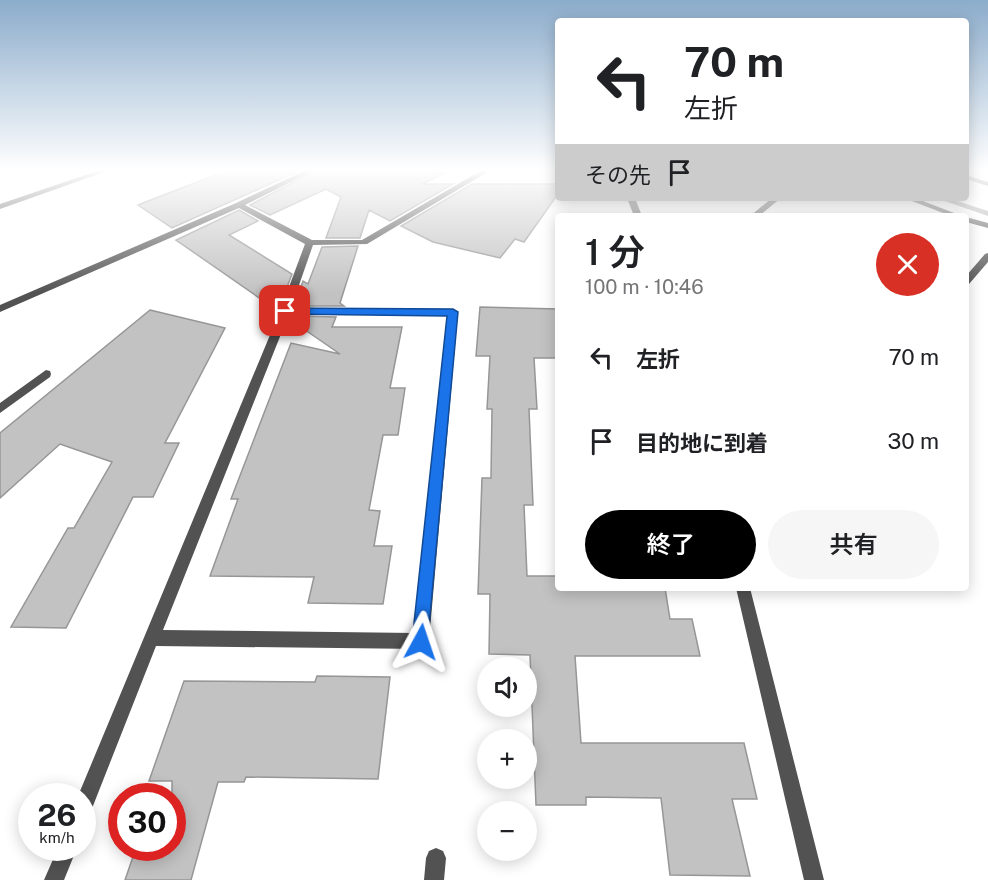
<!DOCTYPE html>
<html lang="ja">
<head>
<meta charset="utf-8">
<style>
	:root { --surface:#fff; --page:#f6f6f6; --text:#202124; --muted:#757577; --accent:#000 }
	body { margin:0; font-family:"Public Sans","Noto Sans JP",sans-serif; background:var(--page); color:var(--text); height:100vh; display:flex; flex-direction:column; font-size:22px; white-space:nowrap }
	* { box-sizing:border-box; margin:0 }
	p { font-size:20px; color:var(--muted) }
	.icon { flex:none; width:33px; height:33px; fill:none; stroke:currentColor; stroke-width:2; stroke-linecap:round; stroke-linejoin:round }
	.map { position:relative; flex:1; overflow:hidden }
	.sheet { position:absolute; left:555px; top:213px; width:414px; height:378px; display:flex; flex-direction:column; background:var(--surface); border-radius:6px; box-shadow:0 3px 15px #0003 }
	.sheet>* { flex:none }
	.guide { position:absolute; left:555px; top:18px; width:414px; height:183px; border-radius:6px; box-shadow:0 3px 15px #0003; background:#fff; color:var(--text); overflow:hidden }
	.fabs { position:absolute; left:477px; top:657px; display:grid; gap:12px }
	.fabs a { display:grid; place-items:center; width:60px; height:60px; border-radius:50%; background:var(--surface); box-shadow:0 3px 15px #0003; font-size:30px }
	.speed { position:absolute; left:18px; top:783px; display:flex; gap:12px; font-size:30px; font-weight:700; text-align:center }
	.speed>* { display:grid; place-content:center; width:78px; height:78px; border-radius:50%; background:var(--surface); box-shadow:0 3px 15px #0003; line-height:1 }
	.speed small { font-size:15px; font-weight:400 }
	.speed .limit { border:9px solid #d22; background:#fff; color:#111 }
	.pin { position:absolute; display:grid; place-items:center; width:51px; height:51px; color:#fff; margin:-26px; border-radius:12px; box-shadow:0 3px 9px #0006 }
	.me { position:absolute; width:66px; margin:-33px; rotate:5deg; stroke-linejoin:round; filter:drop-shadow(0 0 4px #0008) }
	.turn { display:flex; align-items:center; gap:21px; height:126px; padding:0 30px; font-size:27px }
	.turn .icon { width:78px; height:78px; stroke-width:2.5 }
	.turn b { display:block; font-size:42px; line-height:51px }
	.then { display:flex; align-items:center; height:57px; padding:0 30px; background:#0003; gap:12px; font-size:22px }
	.round { display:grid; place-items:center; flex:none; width:63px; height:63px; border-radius:32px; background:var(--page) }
	.headline { display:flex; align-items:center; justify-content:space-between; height:102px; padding:0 30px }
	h1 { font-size:36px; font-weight:600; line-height:45px }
	.button { display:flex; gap:12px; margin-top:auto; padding:12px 30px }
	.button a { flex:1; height:69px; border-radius:36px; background:var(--accent); color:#fff; font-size:24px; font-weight:600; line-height:69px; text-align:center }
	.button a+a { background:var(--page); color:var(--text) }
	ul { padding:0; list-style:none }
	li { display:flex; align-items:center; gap:18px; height:84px; padding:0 30px }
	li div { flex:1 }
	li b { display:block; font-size:22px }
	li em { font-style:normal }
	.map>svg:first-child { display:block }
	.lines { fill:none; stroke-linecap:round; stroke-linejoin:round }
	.stream { fill:#a0a0a0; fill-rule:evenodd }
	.building { fill:#c2c2c2; stroke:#969696; stroke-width:1.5 }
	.minor { fill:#525252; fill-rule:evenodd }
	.tertiary { fill:#525252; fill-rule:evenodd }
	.route { fill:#1a73e8; stroke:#114b97; stroke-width:1.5 }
</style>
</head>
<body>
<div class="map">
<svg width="988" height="880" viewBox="0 0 988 880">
	<rect width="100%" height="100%" fill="#fff"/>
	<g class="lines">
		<!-- stream -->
		<path class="stream" d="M936,198H948L988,211V216Z"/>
	</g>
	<!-- building -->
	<path class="building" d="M228,170H301L172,228L138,205Z
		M317,170H451L422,184H453L390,221L369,210L360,238H326L341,197L326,189L270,215L250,205Z
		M472,184H558V194L524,242L515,239L500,258L433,242L401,226Z
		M239,210L258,221L229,235L292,274L278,311L176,240Z
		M358,246L340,303L344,306H294L303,281L308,284L322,247Z
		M480,307L558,309V358H534L537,409H529L533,505H524L527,576H558V588H665L670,619H692L700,656H575L581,743H744L757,799H732L750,876L670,875L661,798L586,797V805H536L530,655L489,654L490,594H478L482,478H491L492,409H487L490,356H476Z
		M150,310L225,328L165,443H179L153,497H133L66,628L11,627L68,528H74L112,462L60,444L0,498V433Z
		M301,316L336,317L332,327H402L390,388H405L398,435H383L369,510L380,511L374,546H392L383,604L308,603L314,577L210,576L238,499H231L291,343L340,354L298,325Z
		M317,676L390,677L378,779L246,777L244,782H218L191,880H125L136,848H172V781H149L184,681L315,682Z"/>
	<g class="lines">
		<!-- minor -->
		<path class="minor" d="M306,170H315L245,205L312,240H362L482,170H491L367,244L313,245L291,308L453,309L458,312L429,641L427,647L421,649L156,646L89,816L82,818V796H78L280,311L305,244L239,208L0,312V305L236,203ZM289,314L448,315L414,633L163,630Z
			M627,198H635L642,216H634Z
			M772,198H781L759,216H750Z
			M904,198H915L962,216H951Z
			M966,217L988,223V228L966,222Z
			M988,253V262L969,284L966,285V276L985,254Z
			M46,370L50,371L51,374L50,377L0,413V403Z
			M736,588H750L824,880H804Z
			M58,848H77L64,880H44Z
			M436,848L443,851L446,858L444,880H424L426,858L429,851Z"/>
		<!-- tertiary -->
		<path class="tertiary" d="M100,170H110L0,209V204Z
			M966,175L988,182V186L966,179Z"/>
	</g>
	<!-- sky -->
	<linearGradient id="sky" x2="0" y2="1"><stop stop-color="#8baccb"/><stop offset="0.58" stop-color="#fff"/><stop offset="1" stop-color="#fff" stop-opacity="0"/></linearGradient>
	<rect width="988" height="293" fill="url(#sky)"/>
	<!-- route -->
	<path class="route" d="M281,308L453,309L458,312L427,648L421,650L414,648L412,642L447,316L285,314L281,313Z"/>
</svg>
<div class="fabs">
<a><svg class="icon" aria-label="sound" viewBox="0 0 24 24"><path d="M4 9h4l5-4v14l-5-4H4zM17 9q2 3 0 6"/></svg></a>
<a>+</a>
<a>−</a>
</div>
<div class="speed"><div>26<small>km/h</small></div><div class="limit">30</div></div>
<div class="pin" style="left:285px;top:311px;background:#d93025"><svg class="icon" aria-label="arrive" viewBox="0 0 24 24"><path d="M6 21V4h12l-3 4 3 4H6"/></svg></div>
<svg class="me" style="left:421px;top:642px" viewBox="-20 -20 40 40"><path d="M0-17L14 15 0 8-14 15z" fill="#1a73e8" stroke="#fff" stroke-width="4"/></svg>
<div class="guide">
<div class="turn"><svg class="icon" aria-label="left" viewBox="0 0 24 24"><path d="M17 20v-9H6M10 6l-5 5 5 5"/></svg><div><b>70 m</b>左折</div></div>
<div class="then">その先<svg class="icon" aria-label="arrive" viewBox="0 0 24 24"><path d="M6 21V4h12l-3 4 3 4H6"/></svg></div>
</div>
<section class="sheet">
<div class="headline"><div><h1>1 分</h1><p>100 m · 10:46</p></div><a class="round" style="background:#d93025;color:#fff"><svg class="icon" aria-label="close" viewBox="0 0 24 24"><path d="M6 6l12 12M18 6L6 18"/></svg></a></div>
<ul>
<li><svg class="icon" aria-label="left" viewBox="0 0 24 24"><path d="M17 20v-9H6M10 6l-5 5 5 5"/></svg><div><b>左折</b></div><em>70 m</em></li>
<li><svg class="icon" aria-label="arrive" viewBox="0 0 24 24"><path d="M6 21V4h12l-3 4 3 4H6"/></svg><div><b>目的地に到着</b></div><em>30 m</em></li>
</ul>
<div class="button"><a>終了</a><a>共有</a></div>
</section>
</div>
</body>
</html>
